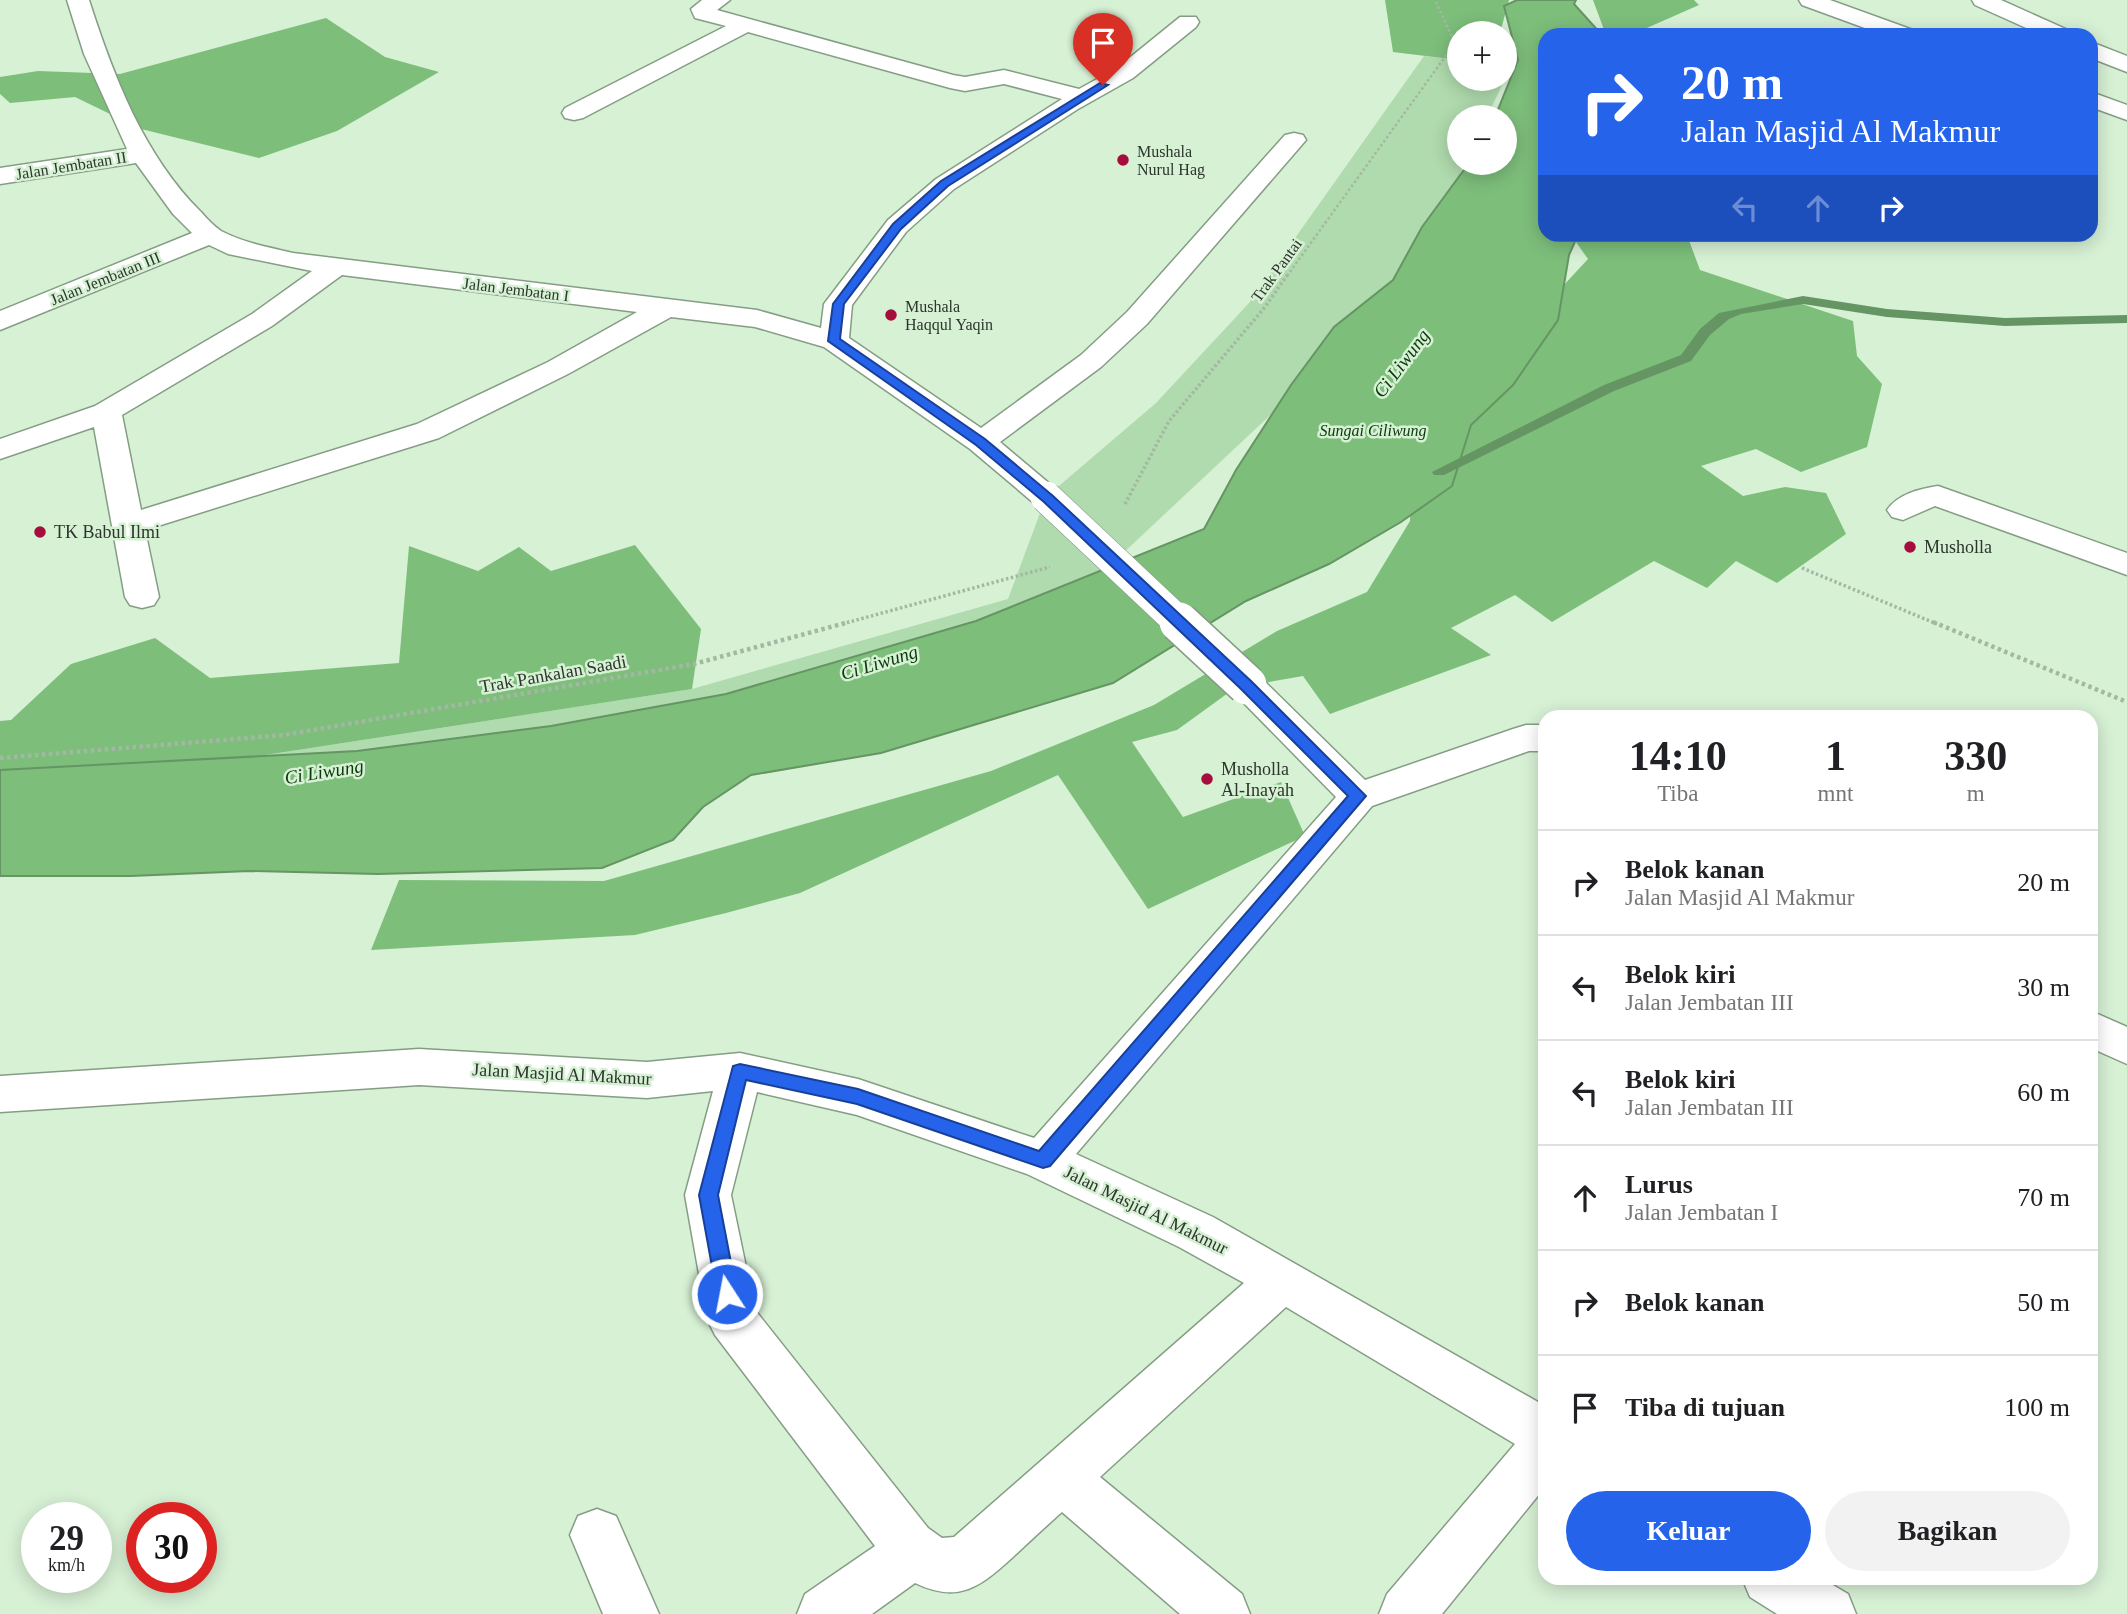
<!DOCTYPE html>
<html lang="id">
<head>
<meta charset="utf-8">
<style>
	:root { --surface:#fff; --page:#f2f2f2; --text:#202124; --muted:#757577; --line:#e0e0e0; --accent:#2563eb }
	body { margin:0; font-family:"Times New Roman",serif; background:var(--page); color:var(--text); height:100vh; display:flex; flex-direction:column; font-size:26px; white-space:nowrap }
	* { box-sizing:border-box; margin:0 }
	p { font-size:23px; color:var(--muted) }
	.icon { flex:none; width:38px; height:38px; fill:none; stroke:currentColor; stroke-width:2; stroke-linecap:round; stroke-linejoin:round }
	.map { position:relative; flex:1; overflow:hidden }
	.side { position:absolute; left:1538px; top:710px; width:560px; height:875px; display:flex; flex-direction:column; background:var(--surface); border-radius:21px; box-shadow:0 4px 18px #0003 }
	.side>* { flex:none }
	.top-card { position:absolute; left:1538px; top:28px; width:560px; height:214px; border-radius:21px; box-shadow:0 4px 18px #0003; background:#2563eb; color:#fff; overflow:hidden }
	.fabs { position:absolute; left:1447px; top:21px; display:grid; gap:14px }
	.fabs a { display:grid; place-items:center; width:70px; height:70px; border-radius:50%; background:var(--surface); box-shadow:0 4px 18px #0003; font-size:35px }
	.speed { position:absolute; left:21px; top:1502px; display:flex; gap:14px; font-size:35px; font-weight:700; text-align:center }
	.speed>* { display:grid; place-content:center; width:91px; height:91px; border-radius:50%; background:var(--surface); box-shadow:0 4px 18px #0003; line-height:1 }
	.speed small { font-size:18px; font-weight:400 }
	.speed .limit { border:10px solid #d22; background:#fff; color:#111 }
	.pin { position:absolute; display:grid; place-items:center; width:60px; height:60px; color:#fff; margin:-72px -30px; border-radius:50% 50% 50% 0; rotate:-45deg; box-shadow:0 0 7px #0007 }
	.pin .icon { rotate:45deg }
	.me { position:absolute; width:77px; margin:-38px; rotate:349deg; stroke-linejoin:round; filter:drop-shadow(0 0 5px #0008) }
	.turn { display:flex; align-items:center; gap:24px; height:147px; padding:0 28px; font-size:32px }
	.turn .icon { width:91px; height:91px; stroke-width:2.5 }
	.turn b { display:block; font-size:49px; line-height:60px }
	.lanes { display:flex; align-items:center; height:66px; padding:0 28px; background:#0003; justify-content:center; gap:35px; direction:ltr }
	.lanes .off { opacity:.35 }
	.eta { display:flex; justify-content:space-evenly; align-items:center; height:119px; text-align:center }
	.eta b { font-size:42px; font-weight:800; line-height:49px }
	.cta { display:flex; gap:14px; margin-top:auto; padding:14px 28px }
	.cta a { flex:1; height:80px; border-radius:42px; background:var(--accent); color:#fff; font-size:28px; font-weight:800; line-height:80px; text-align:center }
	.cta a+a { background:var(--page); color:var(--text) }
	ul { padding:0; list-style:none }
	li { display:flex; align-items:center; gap:21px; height:105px; padding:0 28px; border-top:2px solid var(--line) }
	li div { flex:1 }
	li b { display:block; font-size:26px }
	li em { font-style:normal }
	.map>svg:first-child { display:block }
	.green { fill:#b0dbae }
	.forest { fill:#7dbe7b }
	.water { fill:#7dbe7b; stroke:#659563; stroke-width:2 }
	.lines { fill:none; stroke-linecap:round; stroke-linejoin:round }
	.stream { fill:#659563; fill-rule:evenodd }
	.street-casing { stroke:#859d84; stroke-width:3 }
	.path-far2 { stroke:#a3b8a2; stroke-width:2.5; stroke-dasharray:2.5 2.5; stroke-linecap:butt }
	.path-far1 { stroke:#a3b8a2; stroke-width:3.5; stroke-dasharray:2.5 2.5; stroke-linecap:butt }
	.path { stroke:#a3b8a2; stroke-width:4.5; stroke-dasharray:3.5 3.5; stroke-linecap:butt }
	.street { fill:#fff; fill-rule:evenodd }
	.street-bridge-far1-casing { stroke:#859d84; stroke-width:32; stroke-linecap:butt }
	.street-bridge-casing { stroke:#859d84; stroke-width:42; stroke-linecap:butt }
	.street-bridge-far1 { stroke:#fff; stroke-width:31 }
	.street-bridge { stroke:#fff; stroke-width:39 }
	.route { fill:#2563eb; stroke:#184099; stroke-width:2 }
	.poi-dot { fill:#a60d3e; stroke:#d7f1d5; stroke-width:2.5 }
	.labels { text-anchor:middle; stroke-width:5; stroke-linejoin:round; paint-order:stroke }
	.far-poi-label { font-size:16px; fill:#2c362c; stroke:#d7f1d5; text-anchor:start }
	.far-street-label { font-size:16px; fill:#2c362c; stroke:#d7f1d5 }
	.far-water-label { font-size:16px; font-style:italic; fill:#0a390c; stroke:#d7f1d5 }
	.poi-label { font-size:18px; fill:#2c362c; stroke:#d7f1d5; text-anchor:start }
	.street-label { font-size:18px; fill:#2c362c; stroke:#d7f1d5 }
	.water-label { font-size:19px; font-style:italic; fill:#0a390c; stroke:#d7f1d5 }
</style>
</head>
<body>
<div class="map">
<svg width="2127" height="1614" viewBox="0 0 2127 1614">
	<rect width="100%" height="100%" fill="#d7f1d5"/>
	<!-- green -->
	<path class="green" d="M1424,56L1459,60L1460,79H1499L1502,85L1487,117H1460V163H1465L1416,264L1313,375L1104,571L1077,620L645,746L130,776L692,689L1008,599L1046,497L1156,403L1249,303Z"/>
	<!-- forest -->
	<path class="forest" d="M1385,0H1509L1500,33H1460L1459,60L1393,52Z
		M1593,0H1694L1699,5L1640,31L1645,35H1606Z
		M326,18L385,57L439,72L337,131L259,158L141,129L75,97L10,103L0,94V77L38,71L120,74Z
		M1571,235H1687L1700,270L1853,321L1857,356L1882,384L1867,447L1801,472L1756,449L1701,466L1743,496L1785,487L1826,493L1846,534L1777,583L1736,561L1707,588L1654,561L1552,622L1515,595L1451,628L1491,655L1330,714L1303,676L1235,688L1177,730L1132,742L1183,817L1281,782L1305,836L1148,909L1058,775L800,893L726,913L635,935L371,950L399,880L604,881L991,771L1154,705L1277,631L1367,592L1410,521L1413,437L1500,354L1588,259Z
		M635,545L701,629L692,689L130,776L0,784V721L11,720L71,664L155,638L210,678L399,663L409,546L478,571L519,547L551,571Z"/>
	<!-- water -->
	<path class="water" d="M1517,0H1576L1574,4L1602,35H1545V234L1578,235L1569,255L1558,320L1513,385L1471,425L1452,486L1401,522L1329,564L1246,601L1113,683L881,753L751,775L703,807L673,840L602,868L378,874L249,871L131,876H0V770L357,751L551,726L726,694L976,621L1204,529L1236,470L1291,385L1334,327L1393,280L1422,227L1469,163H1505V117H1495L1518,60L1504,6Z"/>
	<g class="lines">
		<!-- stream -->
		<path class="stream" d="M1803,296L1887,309L2005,318L2127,315V323L2005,326L1887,317L1803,304L1741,314L1729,319L1710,335L1691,361L1614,391L1444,475H1434L1432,472L1604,385L1681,355L1700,329L1719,313Z"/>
		<!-- street casing -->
		<g class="street-casing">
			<path id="street" d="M67,0H89C113,75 144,156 201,212C207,219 214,226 221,231C244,243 268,247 293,253L757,310L821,328L824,304L888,220L936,179L1062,99L1004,84L965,91L950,88L748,32L583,118L574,120L565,118L562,113L565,108L726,26L695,18L691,9L702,0H730L717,10L953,75L965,77L1004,70L1079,89L1117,68L1180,17H1196L1199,22L1196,27L1133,78L1078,109L954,189L906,232L852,305L849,338L981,428L1081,355L1127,312L1285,135L1294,133L1303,135L1306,140L1147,324L1101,367L1000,442L1057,490L1062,497L1057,504L1046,507L1035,504L970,449L824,347L755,327L671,317L568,374L439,438L145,530L159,597L154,605L142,608L130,605L125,597L94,427L0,459V439L95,406L252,314L312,271L228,254L209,245L0,330V311L192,233L173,214L136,163L0,184V168L127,149L84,54ZM342,275L637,312L548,362L417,424L141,510L122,415L272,326Z
				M1799,0H1830L1913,30L1916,35H1884L1802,5Z
				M1972,0H2001L2068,30L2071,35H2042L1975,5Z
				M2091,42L2127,56V72L2091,58Z
				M2091,92L2127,105V120L2091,107Z
				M1938,486L2127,553V575L1935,506L1903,520L1892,517L1887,510C1898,494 1919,489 1938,486Z
				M1247,673L1260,677L1365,780L1513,729L1526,725H1545V751H1529L1372,806L1076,1154L1213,1217L1545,1406V1487L1442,1614H1379L1387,1594L1515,1444L1286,1307L1100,1477L1242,1594L1250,1614H1180L1062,1512C1045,1527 1029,1542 1013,1557C980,1587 959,1604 915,1583L872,1614H797L805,1594L875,1546L715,1335L707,1319L685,1195L713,1091L647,1098L419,1085L0,1112V1076L419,1049L647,1062L740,1053L858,1079L1034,1138L1336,797L1234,693L1229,685L1234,677ZM757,1092L857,1115L1027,1174L1179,1247L1244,1283L954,1537L942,1538L928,1528L755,1310L731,1195Z
				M2091,1011L2127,1027V1064L2091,1048Z
				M597,1509L616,1516L659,1614H603L570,1535L578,1516Z
				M1742,1578H1821L1848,1594L1856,1614H1777L1750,1597Z"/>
		</g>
		<!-- path-far2 -->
		<path class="path-far2" d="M1287,276L1455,43L1435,0"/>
		<!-- path-far1 -->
		<path class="path-far1" d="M1125,504L1169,421L1265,307L1288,274
			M1802,568L1937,624
			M842,624L1050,567"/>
		<!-- path -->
		<path class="path" d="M1933,622L2127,702
			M0,758L284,735L694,664L849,622"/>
		<!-- street -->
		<use href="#street" class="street"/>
		<!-- street-bridge-far1 casing -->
		<g class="street-bridge-far1-casing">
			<path id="street-bridge-far1" d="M1046,497L1181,624"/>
		</g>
		<!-- street-bridge casing -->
		<g class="street-bridge-casing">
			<path id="street-bridge" d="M1179,622L1247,685"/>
		</g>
		<!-- street-bridge-far1 -->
		<use href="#street-bridge-far1" class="street-bridge-far1"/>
		<!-- street-bridge -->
		<use href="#street-bridge" class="street-bridge"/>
	</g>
	<!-- route -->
	<path class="route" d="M1100,83L1108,85L948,186L901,229L844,304L840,339L985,439L1053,496L1252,682L1366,796L1050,1166L1043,1168L857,1104L746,1080L718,1195L737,1294L734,1300L727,1303L720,1300L717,1294L699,1195L733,1066L740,1064L858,1089L1039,1151L1348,796L1241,689L1044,502L976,445L828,341L833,304L893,224L941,181Z"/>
	<!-- markers -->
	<g class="poi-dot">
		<circle cx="1123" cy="160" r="7"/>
		<circle cx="891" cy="315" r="7"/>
		<circle cx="40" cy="532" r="7"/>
		<circle cx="1910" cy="547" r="7"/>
		<circle cx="1207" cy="779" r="7"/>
	</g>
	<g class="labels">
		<!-- far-poi labels -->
		<g class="far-poi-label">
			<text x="1137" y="157">Mushala<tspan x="1137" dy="18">Nurul Hag</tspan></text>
			<text x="905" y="312">Mushala<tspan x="905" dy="18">Haqqul Yaqin</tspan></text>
		</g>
		<!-- far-street labels -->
		<g class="far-street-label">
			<text transform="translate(71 165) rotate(-9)" y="6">Jalan Jembatan II</text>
			<text transform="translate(1276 270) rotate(-54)" y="6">Trak Pantai</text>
			<text transform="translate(105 278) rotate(-22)" y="6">Jalan Jembatan III</text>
			<text transform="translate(516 289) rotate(7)" y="6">Jalan Jembatan I</text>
		</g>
		<!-- far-water labels -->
		<g class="far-water-label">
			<text x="1373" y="436">Sungai Ciliwung</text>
		</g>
		<!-- poi labels -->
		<g class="poi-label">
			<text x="54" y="538">TK Babul Ilmi</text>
			<text x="1924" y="553">Musholla</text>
			<text x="1221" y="775">Musholla<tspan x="1221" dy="21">Al-Inayah</tspan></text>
		</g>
		<!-- street labels -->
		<g class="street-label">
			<text transform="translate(553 674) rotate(-10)" y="6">Trak Pankalan Saadi</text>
			<text transform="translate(562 1074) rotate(3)" y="6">Jalan Masjid Al Makmur</text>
			<text transform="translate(1146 1210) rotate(26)" y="6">Jalan Masjid Al Makmur</text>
		</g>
		<!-- water labels -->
		<g class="water-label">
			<text transform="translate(1401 363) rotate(-53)" y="7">Ci Liwung</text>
			<text transform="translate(879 662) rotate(-17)" y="7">Ci Liwung</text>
			<text transform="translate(324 771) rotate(-9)" y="7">Ci Liwung</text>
		</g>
	</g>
</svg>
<div class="fabs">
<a>+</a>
<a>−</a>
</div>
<div class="speed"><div>29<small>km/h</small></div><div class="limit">30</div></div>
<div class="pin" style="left:1103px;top:85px;background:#d93025"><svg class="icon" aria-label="arrive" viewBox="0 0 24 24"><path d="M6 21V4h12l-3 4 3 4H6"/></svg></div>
<svg class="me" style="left:727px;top:1294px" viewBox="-20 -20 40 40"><circle r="17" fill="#2563eb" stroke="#fff" stroke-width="3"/><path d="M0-11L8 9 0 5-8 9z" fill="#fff"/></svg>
<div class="top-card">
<div class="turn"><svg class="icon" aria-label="right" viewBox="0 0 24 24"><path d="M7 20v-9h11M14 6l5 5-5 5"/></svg><div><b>20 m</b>Jalan Masjid Al Makmur</div></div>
<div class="lanes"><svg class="icon off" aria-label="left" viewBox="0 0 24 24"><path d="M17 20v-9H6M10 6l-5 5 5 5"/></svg><svg class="icon off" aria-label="ahead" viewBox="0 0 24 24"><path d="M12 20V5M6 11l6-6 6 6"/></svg><svg class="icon" aria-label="right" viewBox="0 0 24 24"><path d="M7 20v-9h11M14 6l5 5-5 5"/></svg></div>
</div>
<section class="side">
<div class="eta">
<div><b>14:10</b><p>Tiba</p></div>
<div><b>1</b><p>mnt</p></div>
<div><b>330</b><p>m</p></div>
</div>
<ul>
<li><svg class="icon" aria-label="right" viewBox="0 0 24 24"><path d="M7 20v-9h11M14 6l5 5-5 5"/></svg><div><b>Belok kanan</b><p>Jalan Masjid Al Makmur</p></div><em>20 m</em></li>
<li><svg class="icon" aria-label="left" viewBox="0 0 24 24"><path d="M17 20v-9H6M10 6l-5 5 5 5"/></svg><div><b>Belok kiri</b><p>Jalan Jembatan III</p></div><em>30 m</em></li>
<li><svg class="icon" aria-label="left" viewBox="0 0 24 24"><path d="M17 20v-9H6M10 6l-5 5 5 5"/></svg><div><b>Belok kiri</b><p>Jalan Jembatan III</p></div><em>60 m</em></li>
<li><svg class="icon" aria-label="ahead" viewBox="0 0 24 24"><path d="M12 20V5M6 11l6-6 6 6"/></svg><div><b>Lurus</b><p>Jalan Jembatan I</p></div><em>70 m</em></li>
<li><svg class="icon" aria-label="right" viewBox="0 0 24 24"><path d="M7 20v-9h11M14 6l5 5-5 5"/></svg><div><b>Belok kanan</b></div><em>50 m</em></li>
<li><svg class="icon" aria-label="arrive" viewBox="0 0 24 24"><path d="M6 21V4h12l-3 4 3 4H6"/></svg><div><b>Tiba di tujuan</b></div><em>100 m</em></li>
</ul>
<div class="cta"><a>Keluar</a><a>Bagikan</a></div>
</section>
</div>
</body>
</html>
